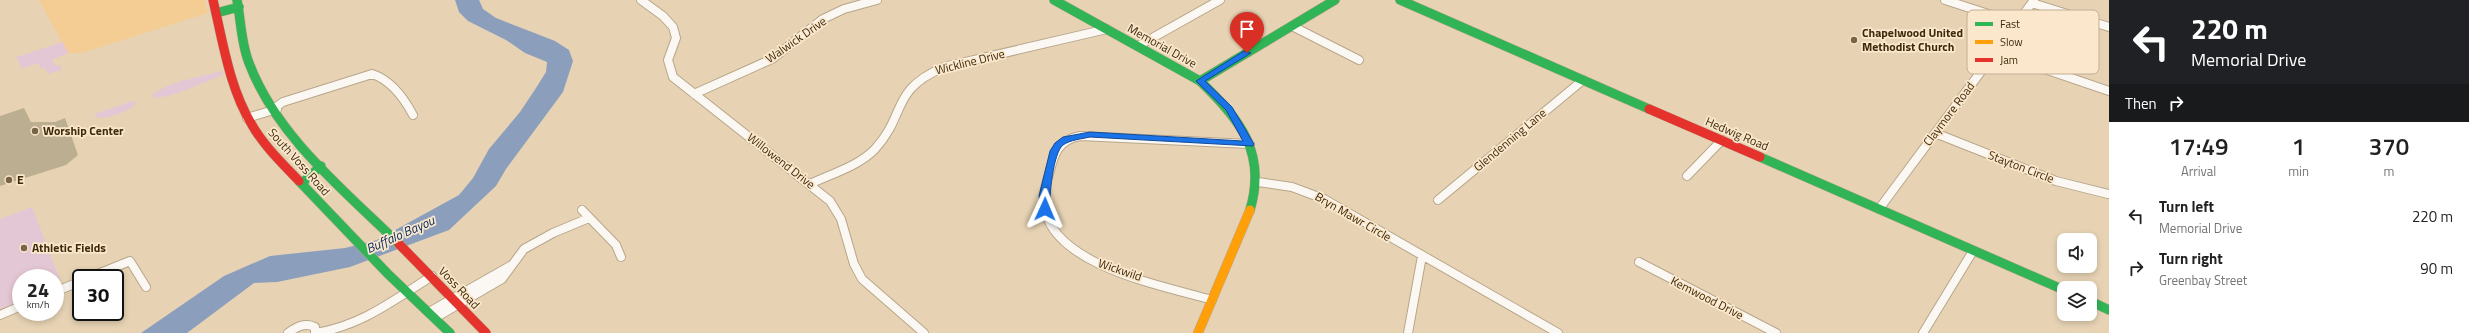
<!DOCTYPE html>
<html lang="en">
<head>
<meta charset="utf-8">
<style>
	:root { --surface:#fff; --page:#f6f6f6; --text:#222; --muted:#767676 }
	body { margin:0; font-family:"Titillium Web",sans-serif; background:var(--page); color:var(--text); height:100vh; display:flex; flex-direction:column; font-size:15px; white-space:nowrap }
	* { box-sizing:border-box; margin:0 }
	p { font-size:13px; color:var(--muted) }
	.icon { flex:none; width:22px; height:22px; fill:none; stroke:currentColor; stroke-width:2; stroke-linecap:round; stroke-linejoin:round }
	.map { position:relative; flex:1; overflow:hidden }
	.details { display:flex; flex-direction:column; background:var(--surface); width:360px }
	.details>* { flex:none }
	.guide { background:#202124; color:#fff; overflow:hidden }
	.tools { position:absolute; left:2057px; top:233px; display:grid; gap:8px }
	.tools a { display:grid; place-items:center; width:40px; height:40px; border-radius:8px; background:var(--surface); box-shadow:0 2px 6px #0003; font-size:20px }
	.speed { position:absolute; left:12px; top:269px; display:flex; gap:8px; font-size:20px; font-weight:700; text-align:center }
	.speed>* { display:grid; place-content:center; width:52px; height:52px; border-radius:50%; background:var(--surface); box-shadow:0 2px 6px #0003; line-height:1 }
	.speed small { font-size:10px; font-weight:400 }
	.speed .limit { border:2px solid #111; border-radius:6px; background:#fff; color:#111 }
	.pin { position:absolute; display:grid; place-items:center; width:34px; height:34px; color:#fff; margin:-41px -17px; border-radius:50% 50% 50% 0; rotate:-45deg; box-shadow:0 0 4px #0007 }
	.pin .icon { rotate:45deg }
	.me { position:absolute; width:44px; margin:-22px; rotate:1deg; stroke-linejoin:round; filter:drop-shadow(0 0 3px #0008) }
	.turn { display:flex; align-items:center; gap:14px; height:84px; padding:0 16px; font-size:18px }
	.turn .icon { width:52px; height:52px; stroke-width:2.5 }
	.turn b { display:block; font-size:28px; line-height:34px }
	.then { display:flex; align-items:center; height:38px; padding:0 16px; background:#0003; gap:8px; font-size:15px }
	.eta { display:flex; justify-content:space-evenly; align-items:center; height:68px; text-align:center }
	.eta b { font-size:24px; font-weight:600; line-height:28px }
	ul { padding:0; list-style:none }
	li { display:flex; align-items:center; gap:12px; height:52px; padding:0 16px }
	li div { flex:1 }
	li b { display:block; font-size:15px }
	li em { font-style:normal }
	main { display:flex; flex:1; min-height:0 }
	.map>svg:first-child { display:block }
	.built { fill:#f3cd93 }
	.green { fill:#e4c7d4 }
	.water { fill:#8b9fbc }
	.building { fill:#bcaf91 }
	.lines { fill:none; stroke-linecap:round; stroke-linejoin:round }
	.street-casing { stroke:#b8a68a; stroke-width:10 }
	.fast-casing { stroke:#b8a68a; stroke-width:10 }
	.slow-casing { stroke:#b8a68a; stroke-width:10 }
	.jam-casing { stroke:#b8a68a; stroke-width:10 }
	.street { stroke:#fbf8f4; stroke-width:8 }
	.fast { stroke:#30b455; stroke-width:9 }
	.slow { stroke:#ff9f0a; stroke-width:9 }
	.jam { stroke:#e5322d; stroke-width:9 }
	.route { fill:#1a73e8; stroke:#114b97 }
	.poi-dot { fill:#786546; stroke:#fbe7cc; stroke-width:1.5 }
	.labels { text-anchor:middle; stroke-width:3.5; stroke-linejoin:round; paint-order:stroke }
	.poi-label { font-size:12px; font-weight:bold; fill:#3d2a0b; stroke:#fbe7cc; text-anchor:start }
	.street-label { font-size:12px; fill:#3d2a0b; stroke:#fbe7cc }
	.water-label { font-size:13px; font-style:italic; fill:#052c5e; stroke:#fbe7cc }
	.key { fill:#fbe7cc; stroke:#c2ae92; stroke-width:1 }
	.key-label { font-size:11px; fill:#3d2a0b }
</style>
</head>
<body>
<main>
<div class="map">
<svg width="2109" height="333" viewBox="0 0 2109 333">
	<rect width="100%" height="100%" fill="#e7d3b4"/>
	<!-- built -->
	<path class="built" d="M39,0H205L208,13L82,53H68Z"/>
	<!-- green -->
	<path class="green" d="M63,42L68,53L52,60L55,66L60,65L62,70L48,74L45,68L41,69L38,63L22,69L16,57Z
		M222,71L223,75C201,83 178,96 155,98L152,95C170,81 200,77 222,71Z
		M132,101L136,103C131,112 105,120 95,117V114Z
		M32,207L60,279L55,284V278H21V301L0,309V219Z"/>
	<!-- water -->
	<path class="water" d="M455,0H479L483,9L496,18L555,41L569,50L573,61L563,92L506,169L496,186L449,230L350,267L277,282L254,283L187,333H141L224,276L270,256L345,248L377,240L459,195L473,178L489,149L520,112L536,88L546,72L547,62L525,53L506,40L468,21L459,12Z"/>
	<!-- building -->
	<path class="building" d="M24,108L31,122H55L65,118L78,155L66,165L0,186V116Z"/>
	<g class="lines">
		<!-- street casing -->
		<g class="street-casing">
			<path id="street" d="M641,0L663,16L673,27L676,38L668,60L673,77L830,201L841,219L854,264L862,279L924,333
				M1945,0L2016,23
				M2032,3L2109,27
				M1292,26L1359,60
				M1138,46L1220,0
				M1995,52L2109,91
				M694,94L772,59L823,19L844,9L877,0
				M273,109L283,102L372,74C391,80 404,98 413,115
				M247,118L277,109
				M1935,133L2056,181L2108,194
				M1687,176L1722,140
				M1258,182L1292,187L1324,199L1558,333
				M810,184C831,174 859,166 875,149C907,114 890,90 944,67L1107,29
				M1438,200L1583,80
				M1879,209L2034,0
				M582,210L616,245L621,257
				M1639,262L1776,333
				M88,278L130,261L146,287
				M55,292L81,281
				M1212,300C1165,286 1050,266 1044,204C1043,194 1046,184 1049,174C1054,154 1058,140 1080,136L1250,144
				M429,312L510,266
				M0,315L21,306
				M435,318L502,279L524,249L553,233L589,218
				M288,333C296,327 305,322 315,327V333
				M315,333C361,326 394,300 432,276
				M1408,333L1422,256
				M1923,333L1973,251"/>
		</g>
		<!-- fast casing -->
		<g class="fast-casing">
			<path id="fast" d="M237,0C241,21 241,43 249,63C277,137 344,190 399,244
				M1054,0L1200,81C1240,119 1267,153 1250,210
				M1400,0L1649,109
				M216,13L239,7
				M1200,81L1335,0
				M1760,157L2064,290
				M299,181L388,274L450,333
				M302,183L321,166
				M2090,301L2109,310"/>
		</g>
		<!-- slow casing -->
		<g class="slow-casing">
			<path id="slow" d="M1198,333L1250,210"/>
		</g>
		<!-- jam casing -->
		<g class="jam-casing">
			<path id="jam" d="M213,0C223,42 229,87 252,125C264,146 282,163 299,181
				M1649,109L1760,157
				M399,244L486,333"/>
		</g>
		<!-- street -->
		<use href="#street" class="street"/>
		<!-- fast -->
		<use href="#fast" class="fast"/>
		<!-- slow -->
		<use href="#slow" class="slow"/>
		<!-- jam -->
		<use href="#jam" class="jam"/>
	</g>
	<!-- route -->
	<path class="route" d="M1244,51L1251,53L1205,81L1232,107L1254,144L1253,146L1090,137C1081,139 1070,140 1063,145C1053,153 1049,197 1050,209L1045,212L1042,211L1039,196L1050,151L1055,143L1063,137L1090,132L1243,141L1226,110L1196,81Z"/>
	<!-- markers -->
	<g class="poi-dot">
		<circle cx="1854" cy="40" r="4"/>
		<circle cx="35" cy="131" r="4"/>
		<circle cx="9" cy="180" r="4"/>
		<circle cx="24" cy="248" r="4"/>
	</g>
	<g class="labels">
		<!-- poi labels -->
		<g class="poi-label">
			<text x="1862" y="37">Chapelwood United<tspan x="1862" dy="14">Methodist Church</tspan></text>
			<text x="43" y="135">Worship Center</text>
			<text x="17" y="184">E</text>
			<text x="32" y="252">Athletic Fields</text>
		</g>
		<!-- street labels -->
		<g class="street-label">
			<text transform="translate(796 40) rotate(-35)" y="4">Walwick Drive</text>
			<text transform="translate(1162 46) rotate(29)" y="4">Memorial Drive</text>
			<text transform="translate(970 62) rotate(-14)" y="4">Wickline Drive</text>
			<text transform="translate(1949 114) rotate(-53)" y="4">Claymore Road</text>
			<text transform="translate(1737 134) rotate(23)" y="4">Hedwig Road</text>
			<text transform="translate(1510 140) rotate(-40)" y="4">Glendenning Lane</text>
			<text transform="translate(781 161) rotate(38)" y="4">Willowend Drive</text>
			<text transform="translate(299 162) rotate(48)" y="4">South Voss Road</text>
			<text transform="translate(2021 167) rotate(21)" y="4">Stayton Circle</text>
			<text transform="translate(1353 217) rotate(30)" y="4">Bryn Mawr Circle</text>
			<text transform="translate(1120 270) rotate(19)" y="4">Wickwild</text>
			<text transform="translate(459 288) rotate(46)" y="4">Voss Road</text>
			<text transform="translate(1707 298) rotate(27)" y="4">Kemwood Drive</text>
		</g>
		<!-- water labels -->
		<g class="water-label">
			<text transform="translate(400 234) rotate(-24)" y="5">Buffalo Bayou</text>
		</g>
	</g>
	<!-- legend -->
	<rect x="1967" y="10" width="132" height="64" rx="6" class="key"/>
	<rect x="1975" y="22" width="18" height="4" fill="#30b455"/>
	<rect x="1975" y="40" width="18" height="4" fill="#ff9f0a"/>
	<rect x="1975" y="58" width="18" height="4" fill="#e5322d"/>
	<g class="key-label">
		<text x="2000" y="28">Fast</text>
		<text x="2000" y="46">Slow</text>
		<text x="2000" y="64">Jam</text>
	</g>
</svg>
<div class="tools">
<a><svg class="icon" aria-label="sound" viewBox="0 0 24 24"><path d="M4 9h4l5-4v14l-5-4H4zM17 9q2 3 0 6"/></svg></a>
<a><svg class="icon" aria-label="layers" viewBox="0 0 24 24"><path d="M12 4l9 5-9 5-9-5zM3 14l9 5 9-5"/></svg></a>
</div>
<div class="speed"><div>24<small>km/h</small></div><div class="limit">30</div></div>
<div class="pin" style="left:1247px;top:53px;background:#d93025"><svg class="icon" aria-label="arrive" viewBox="0 0 24 24"><path d="M6 21V4h12l-3 4 3 4H6"/></svg></div>
<svg class="me" style="left:1045px;top:209px" viewBox="-20 -20 40 40"><path d="M0-17L14 15 0 8-14 15z" fill="#1a73e8" stroke="#fff" stroke-width="4"/></svg>
</div>
<section class="details">
<div class="guide">
<div class="turn"><svg class="icon" aria-label="left" viewBox="0 0 24 24"><path d="M17 20v-9H6M10 6l-5 5 5 5"/></svg><div><b>220 m</b>Memorial Drive</div></div>
<div class="then">Then<svg class="icon" aria-label="right" viewBox="0 0 24 24"><path d="M7 20v-9h11M14 6l5 5-5 5"/></svg></div>
</div>
<div class="eta">
<div><b>17:49</b><p>Arrival</p></div>
<div><b>1</b><p>min</p></div>
<div><b>370</b><p>m</p></div>
</div>
<ul>
<li><svg class="icon" aria-label="left" viewBox="0 0 24 24"><path d="M17 20v-9H6M10 6l-5 5 5 5"/></svg><div><b>Turn left</b><p>Memorial Drive</p></div><em>220 m</em></li>
<li><svg class="icon" aria-label="right" viewBox="0 0 24 24"><path d="M7 20v-9h11M14 6l5 5-5 5"/></svg><div><b>Turn right</b><p>Greenbay Street</p></div><em>90 m</em></li>
</ul>
</section>
</main>
</body>
</html>
